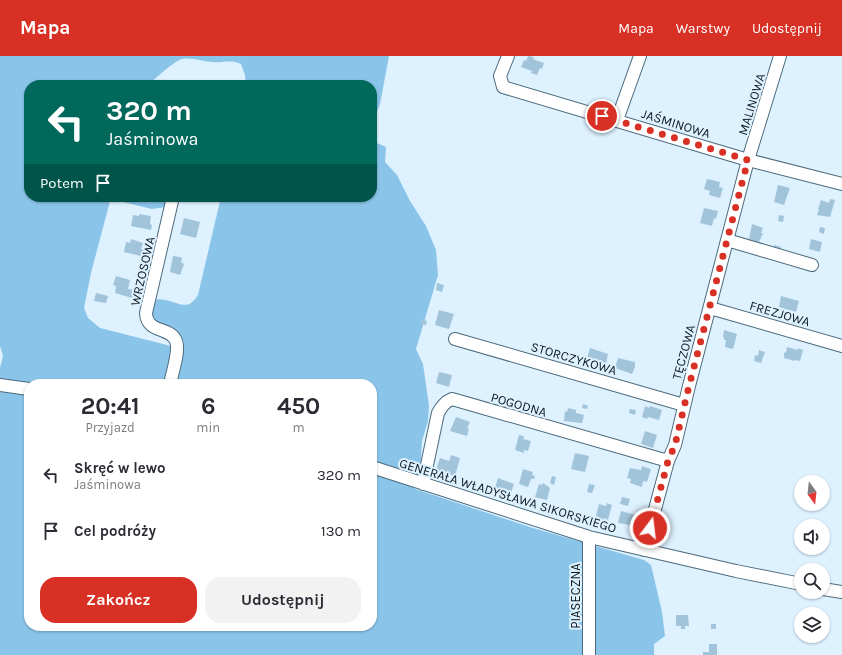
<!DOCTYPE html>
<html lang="pl">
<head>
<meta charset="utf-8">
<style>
	:root { --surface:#fff; --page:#f2f2f3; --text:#2b2b33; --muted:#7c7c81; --accent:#d93025 }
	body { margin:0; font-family:Karla,sans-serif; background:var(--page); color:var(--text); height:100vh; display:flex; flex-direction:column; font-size:15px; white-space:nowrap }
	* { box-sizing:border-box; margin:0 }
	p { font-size:13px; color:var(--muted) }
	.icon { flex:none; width:22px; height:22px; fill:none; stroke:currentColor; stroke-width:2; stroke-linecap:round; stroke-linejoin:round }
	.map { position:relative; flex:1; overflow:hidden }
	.panel { position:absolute; left:24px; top:323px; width:353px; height:252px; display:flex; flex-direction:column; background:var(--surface); border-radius:16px; box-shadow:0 1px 3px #0004 }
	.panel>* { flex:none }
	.guide { position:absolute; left:24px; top:24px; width:353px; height:122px; border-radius:16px; box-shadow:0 1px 3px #0004; background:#00695c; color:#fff; overflow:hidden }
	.needle { width:26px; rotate:165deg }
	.fabs { position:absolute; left:794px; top:419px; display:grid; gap:8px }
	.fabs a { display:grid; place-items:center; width:36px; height:36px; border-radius:50%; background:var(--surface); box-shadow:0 1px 3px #0004; font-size:20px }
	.pin { position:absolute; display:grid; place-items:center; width:34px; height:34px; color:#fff; margin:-17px; border:2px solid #fff; border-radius:50%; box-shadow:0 1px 4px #0007 }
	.me { position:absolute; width:44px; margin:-22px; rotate:15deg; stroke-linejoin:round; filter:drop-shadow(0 0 3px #0008) }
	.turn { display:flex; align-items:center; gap:14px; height:84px; padding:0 16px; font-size:18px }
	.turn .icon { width:52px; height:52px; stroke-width:2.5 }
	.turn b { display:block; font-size:28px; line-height:34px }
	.then { display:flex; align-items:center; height:38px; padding:0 16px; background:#0003; gap:8px; font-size:15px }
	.eta { display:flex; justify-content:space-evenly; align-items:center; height:68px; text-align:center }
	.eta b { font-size:24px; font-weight:700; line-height:28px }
	.primary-button { display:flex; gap:8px; margin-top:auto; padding:8px 16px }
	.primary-button a { flex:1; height:46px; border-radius:16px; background:var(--accent); color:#fff; font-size:16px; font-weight:700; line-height:46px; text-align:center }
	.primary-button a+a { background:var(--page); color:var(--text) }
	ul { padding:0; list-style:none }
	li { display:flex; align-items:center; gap:12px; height:56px; padding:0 16px }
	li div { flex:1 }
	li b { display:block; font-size:15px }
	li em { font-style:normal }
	header { display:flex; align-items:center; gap:24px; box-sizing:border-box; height:56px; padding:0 20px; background:var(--accent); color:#fff }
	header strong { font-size:19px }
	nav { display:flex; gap:22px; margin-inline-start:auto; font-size:14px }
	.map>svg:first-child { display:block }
	.green { fill:#8bc4e9; fill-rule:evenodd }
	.building { fill:#a2c4da }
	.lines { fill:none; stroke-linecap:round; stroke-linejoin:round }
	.minor-casing { stroke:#4b6a7d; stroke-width:14 }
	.minor { stroke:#fff; stroke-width:12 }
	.route { stroke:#d93025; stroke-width:7; stroke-dasharray:0 12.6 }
	.labels { text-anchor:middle; stroke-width:4; stroke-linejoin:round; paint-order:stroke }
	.street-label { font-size:13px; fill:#0f1b23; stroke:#ddf1ff }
</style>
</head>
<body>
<header>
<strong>Mapa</strong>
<nav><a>Mapa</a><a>Warstwy</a><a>Udostępnij</a></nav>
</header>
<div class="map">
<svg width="842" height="599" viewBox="0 0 842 599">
	<rect width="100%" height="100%" fill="#ddf1ff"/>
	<!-- green -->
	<path class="green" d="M0,0H389L380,48L372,69V29H246L245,19L241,8C230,3 225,7 213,6C203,6 193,1 182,3C174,5 155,23 148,29H29V141H169L166,151L152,153L115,144L110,145L91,217L84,252L88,262L100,272L171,290H180L184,287C181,274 163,272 153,268L151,245C165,238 182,254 191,247C194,245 196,242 198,239L221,141H372V85L386,91L385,106L397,119L410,145L426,170L436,194L438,219L416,293L423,308L429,350L428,365L422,385L420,418L415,433L533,472L644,504L651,509L662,556L665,580L654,588V599H0V312L3,300L0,290ZM29,328H372V570H29Z"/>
	<!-- building -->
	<path class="building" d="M528,0L534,1L533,3L544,7L542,13L540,12L537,19L531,17L532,15L521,11L524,4L526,5Z
		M707,123L720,126L719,131L723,132L720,142L709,139L710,135L704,133Z
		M778,129L790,132L784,149L774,146Z
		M830,143L835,144L830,161L817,159L819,153H818L821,144L829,147Z
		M704,152L718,155L716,163L714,162L712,170L700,167Z
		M139,158L151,160L150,168L152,169L151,174L131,170L133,159L139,160Z
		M779,159L784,160L783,166L778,165Z
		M184,162L200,166L196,182L180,178Z
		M752,168L763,172L761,177H763L759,186L749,183Z
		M820,171L825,172L824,178L819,176Z
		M131,183L143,187L141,193L147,194L145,201L124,196L126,186L130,187Z
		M811,183L822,186L820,196L809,193Z
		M774,189L781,191L780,195L773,193Z
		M173,200L180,201L182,202L181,206L184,208L180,219L170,216Z
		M116,220L130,224L128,233L133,234L132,242L115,237L116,230L113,229Z
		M437,227L444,229L442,236L436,234Z
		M96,237L108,240L106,247L94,245Z
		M781,240L799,245L796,256L779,251Z
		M439,254L454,258L449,273L435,269Z
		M421,263L427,265L426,269L420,268Z
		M724,274L737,278L733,293L725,291L726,284H724V281H723Z
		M787,291L798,294V292L803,294L800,305L795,304V305L784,302V297L786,296Z
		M590,292L608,298L606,308L587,303Z
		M759,294L765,296L761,307L754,305L755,299L758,300Z
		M618,302L635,306V311L632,318L615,312Z
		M439,316L452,319L449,331L436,327Z
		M583,348L588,350L587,353L582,352Z
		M645,350L649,352L650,350L662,354L659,364L648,361L647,363L642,361Z
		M568,352L576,354V357L584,359L582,367L564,365L565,355L567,356Z
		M630,353L636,354L635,359L629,357Z
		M456,361L470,366L467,372L469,373L467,380L450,375Z
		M645,375L657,379L653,392L641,388Z
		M519,379L524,380L523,383L531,385L528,395L524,394V397L515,394Z
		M575,397L589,400L585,416L571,413Z
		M451,399L460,402L455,420L436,414L440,402L449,405Z
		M642,410L651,413L647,426L643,425L642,431L630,427L631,423L627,422L630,412L641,414Z
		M523,413L533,416L532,419L535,420L534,423H531L528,431L519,428Z
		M552,420L556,421L554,429L550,427Z
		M498,422L514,428L511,437L504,435V437L495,432Z
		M543,427L550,432L547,444L535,441L539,428L542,429Z
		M589,428L595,429L592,437L587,436Z
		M622,441L630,443L628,450L620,448Z
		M607,447L612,449L608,464L604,462L603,464L599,463V461L596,460L599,448L606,450Z
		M621,455L639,460L637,470L618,467Z
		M676,559H688L689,570H685V573H681V570H676Z
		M711,568H716V573H711Z
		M709,588H717V599H703V596H709Z"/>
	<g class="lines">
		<!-- minor casing -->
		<g class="minor-casing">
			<path id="minor" d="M508,0L500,20L503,31L748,104L842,128
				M617,64L640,0
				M727,184L812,209
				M710,252L842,290
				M455,283L684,349
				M170,328C172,317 180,295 176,285C170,270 147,278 146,257L173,141
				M0,329L29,333
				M372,411L589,481L736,515L801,528
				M423,428L438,357C442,350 445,346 452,343L668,405
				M644,494L668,405L675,389L689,330L748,104L780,0
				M823,533L842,536
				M589,599V481"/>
		</g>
		<!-- minor -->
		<use href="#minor" class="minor"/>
	</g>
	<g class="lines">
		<!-- route -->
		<path class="route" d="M602,60L748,104L689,330L675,389L668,405L650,472"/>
	</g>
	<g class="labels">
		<!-- street labels -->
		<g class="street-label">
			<text transform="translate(751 48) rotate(-73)" y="5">MALINOWA</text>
			<text transform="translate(676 67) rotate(17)" y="5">JAŚMINOWA</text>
			<text transform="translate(142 215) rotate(-77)" y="5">WRZOSOWA</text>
			<text transform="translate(780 257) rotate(16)" y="5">FREZJOWA</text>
			<text transform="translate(683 296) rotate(-75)" y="5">TĘCZOWA</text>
			<text transform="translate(574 302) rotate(16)" y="5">STORCZYKOWA</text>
			<text transform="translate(519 348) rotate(16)" y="5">POGODNA</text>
			<text transform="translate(508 439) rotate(17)" y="5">GENERAŁA WŁADYSŁAWA SIKORSKIEGO</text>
			<text transform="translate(575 540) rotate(-90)" y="5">PIASECZNA</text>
		</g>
	</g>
</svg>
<div class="fabs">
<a><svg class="needle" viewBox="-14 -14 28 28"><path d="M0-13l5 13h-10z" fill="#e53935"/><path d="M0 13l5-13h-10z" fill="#7c7c81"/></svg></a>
<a><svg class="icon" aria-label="sound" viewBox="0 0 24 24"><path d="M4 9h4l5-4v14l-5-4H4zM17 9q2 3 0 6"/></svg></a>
<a><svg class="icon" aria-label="search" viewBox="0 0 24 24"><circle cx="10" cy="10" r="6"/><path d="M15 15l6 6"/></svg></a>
<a><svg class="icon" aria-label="layers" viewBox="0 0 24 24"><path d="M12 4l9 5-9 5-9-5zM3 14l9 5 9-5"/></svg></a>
</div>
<div class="pin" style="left:602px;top:60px;background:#d93025"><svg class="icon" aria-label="arrive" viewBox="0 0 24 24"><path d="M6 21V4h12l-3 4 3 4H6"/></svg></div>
<svg class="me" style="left:650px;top:472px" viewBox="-20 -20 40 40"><circle r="17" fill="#d93025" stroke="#fff" stroke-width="3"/><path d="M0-11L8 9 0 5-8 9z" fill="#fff"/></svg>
<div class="guide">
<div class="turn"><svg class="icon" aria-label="left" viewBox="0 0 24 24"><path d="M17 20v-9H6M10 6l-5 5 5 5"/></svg><div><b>320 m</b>Jaśminowa</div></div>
<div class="then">Potem<svg class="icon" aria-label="arrive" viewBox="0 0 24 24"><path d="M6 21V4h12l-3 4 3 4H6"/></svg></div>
</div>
<section class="panel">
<div class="eta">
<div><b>20:41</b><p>Przyjazd</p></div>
<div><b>6</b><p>min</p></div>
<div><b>450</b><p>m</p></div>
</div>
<ul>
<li><svg class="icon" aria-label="left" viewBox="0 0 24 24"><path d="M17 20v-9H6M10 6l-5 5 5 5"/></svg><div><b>Skręć w lewo</b><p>Jaśminowa</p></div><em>320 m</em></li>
<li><svg class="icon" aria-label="arrive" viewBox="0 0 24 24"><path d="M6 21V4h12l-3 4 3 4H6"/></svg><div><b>Cel podróży</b></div><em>130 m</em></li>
</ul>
<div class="primary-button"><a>Zakończ</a><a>Udostępnij</a></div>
</section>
</div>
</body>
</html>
